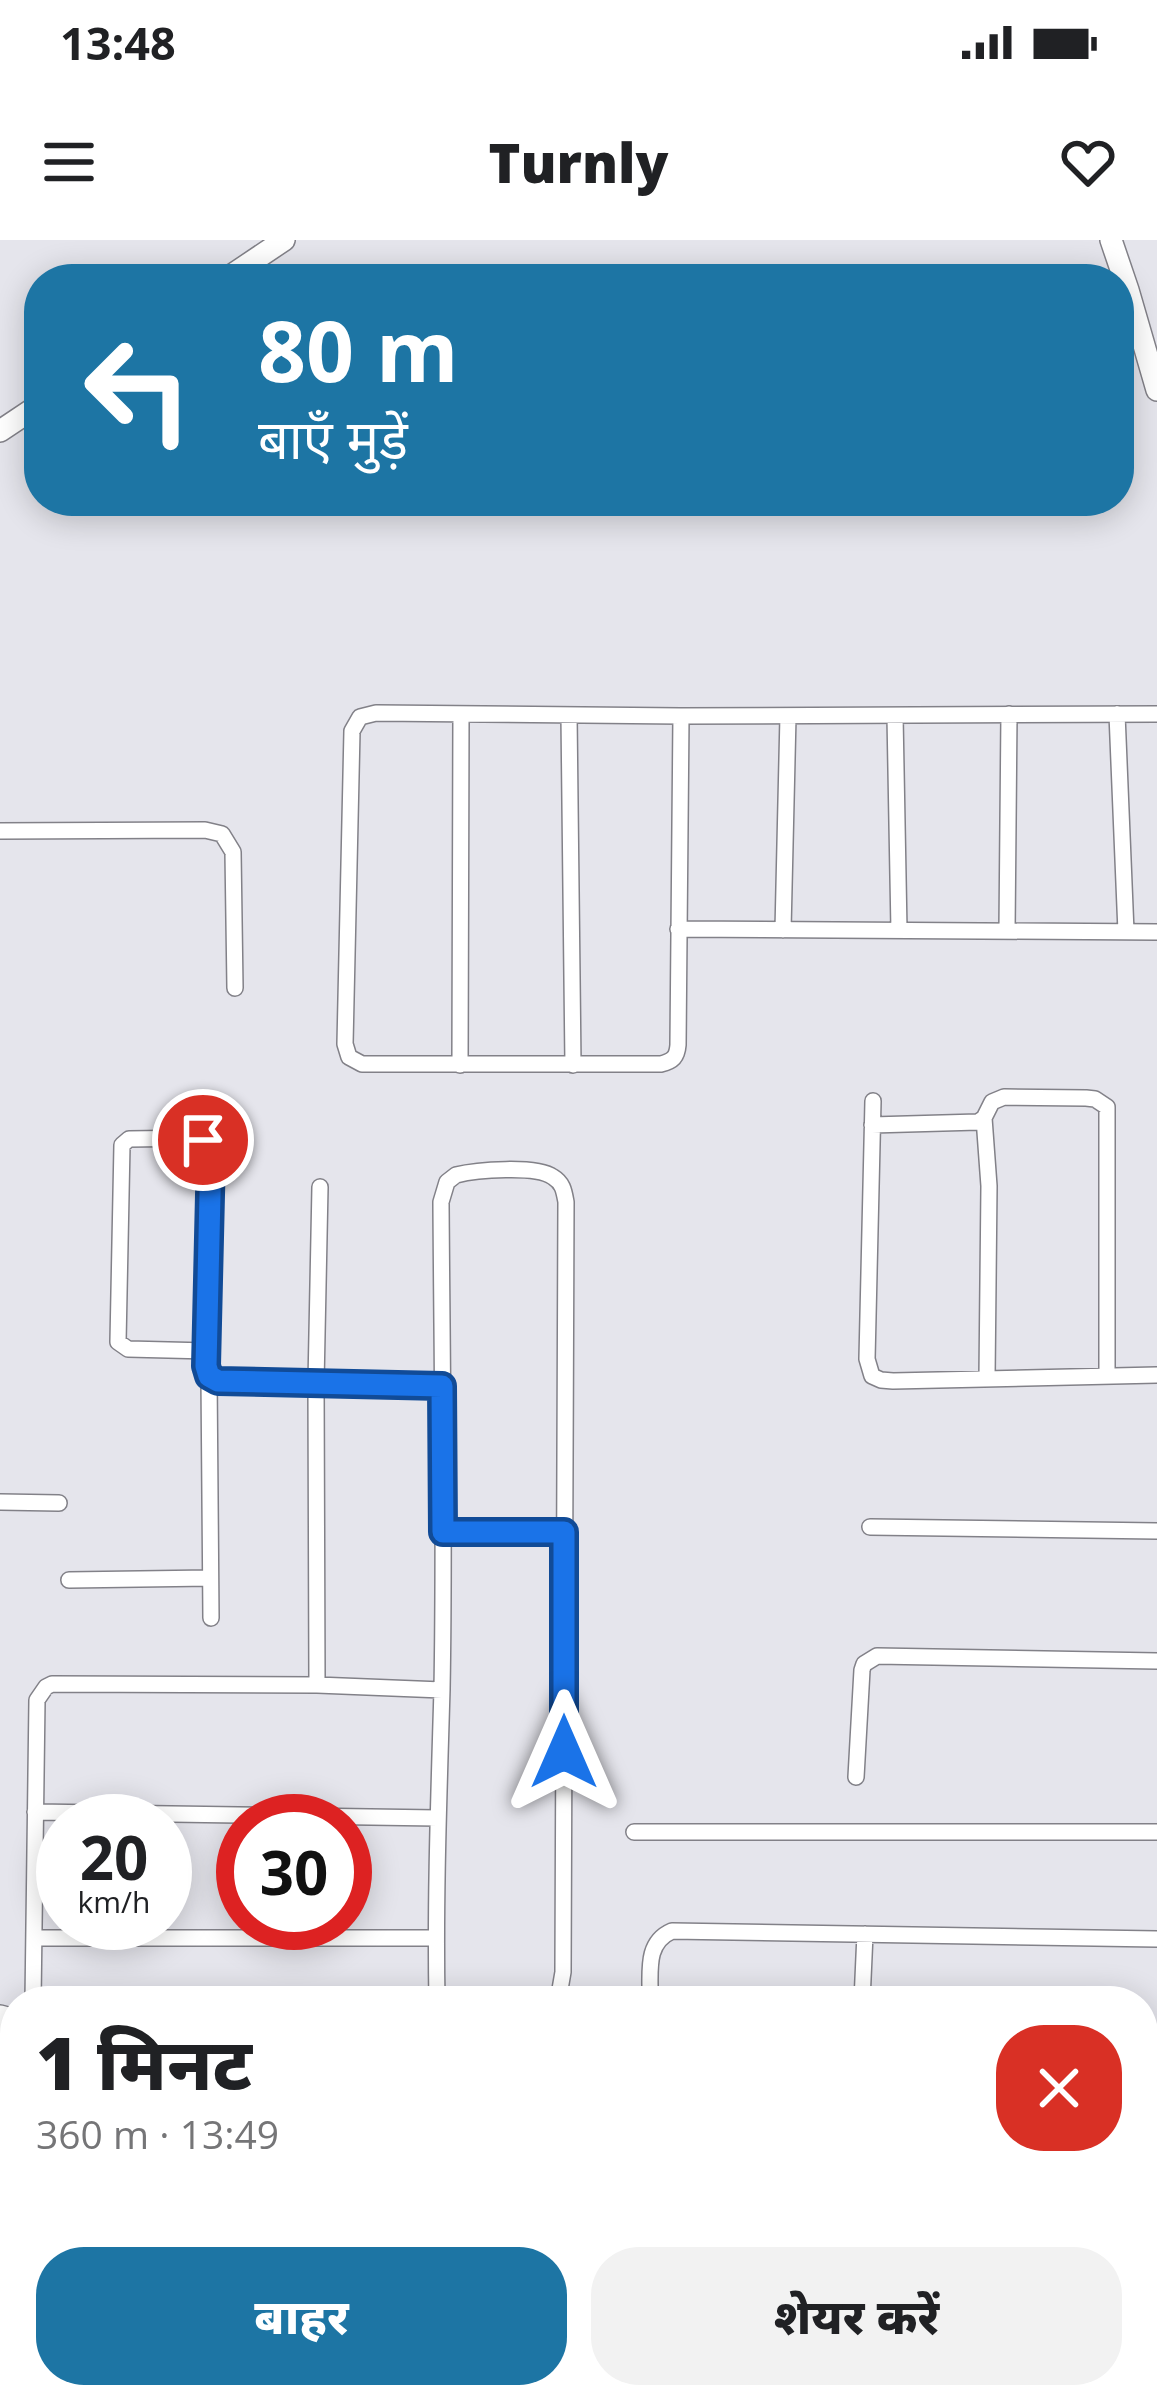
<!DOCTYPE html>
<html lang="hi">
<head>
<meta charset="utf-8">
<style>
	:root { --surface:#fff; --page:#f2f2f2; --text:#202124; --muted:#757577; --accent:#1d75a4 }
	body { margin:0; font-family:"Open Sans","Noto Sans Devanagari",sans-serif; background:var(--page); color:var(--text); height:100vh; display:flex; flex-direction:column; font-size:45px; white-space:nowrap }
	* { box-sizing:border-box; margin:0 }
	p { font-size:39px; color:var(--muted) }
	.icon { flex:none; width:66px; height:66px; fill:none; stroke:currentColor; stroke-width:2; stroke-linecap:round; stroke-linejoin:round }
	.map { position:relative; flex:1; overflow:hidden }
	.side { position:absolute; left:0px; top:1746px; width:1158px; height:423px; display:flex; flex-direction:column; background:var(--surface); border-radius:48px 48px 0 0; box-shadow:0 6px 30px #0003 }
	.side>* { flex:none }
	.top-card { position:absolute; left:24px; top:24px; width:1110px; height:252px; border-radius:48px; box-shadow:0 6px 30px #0003; background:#1d75a4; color:#fff; overflow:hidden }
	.speed { position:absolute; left:36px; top:1554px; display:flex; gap:24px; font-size:60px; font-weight:700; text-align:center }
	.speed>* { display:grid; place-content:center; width:156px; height:156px; border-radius:50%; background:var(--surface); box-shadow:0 6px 30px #0003; line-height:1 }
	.speed small { font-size:30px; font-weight:400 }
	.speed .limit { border:18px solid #d22; background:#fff; color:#111 }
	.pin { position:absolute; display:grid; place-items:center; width:102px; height:102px; color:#fff; margin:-51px; border:6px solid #fff; border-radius:50%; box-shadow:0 3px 12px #0007 }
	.me { position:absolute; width:132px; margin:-66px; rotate:0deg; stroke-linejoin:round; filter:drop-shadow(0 0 9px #0008) }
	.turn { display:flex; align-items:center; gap:42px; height:252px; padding:0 36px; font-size:54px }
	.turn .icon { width:156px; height:156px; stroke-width:2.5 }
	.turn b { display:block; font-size:84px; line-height:102px }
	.round { display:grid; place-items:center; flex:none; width:126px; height:126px; border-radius:48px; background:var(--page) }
	.overview { display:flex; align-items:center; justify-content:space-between; height:204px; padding:0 36px }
	h1 { font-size:72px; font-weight:800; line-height:90px }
	.button { display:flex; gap:24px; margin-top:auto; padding:24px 36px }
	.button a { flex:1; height:138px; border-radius:48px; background:var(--accent); color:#fff; font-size:48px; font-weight:800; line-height:138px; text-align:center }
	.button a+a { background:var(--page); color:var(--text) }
	.status { display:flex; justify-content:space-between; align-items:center; height:84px; padding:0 60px; background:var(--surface); direction:ltr }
	.status svg { height:33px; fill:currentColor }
	header { display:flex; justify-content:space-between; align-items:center; height:156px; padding:0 36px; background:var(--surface); font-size:54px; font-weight:800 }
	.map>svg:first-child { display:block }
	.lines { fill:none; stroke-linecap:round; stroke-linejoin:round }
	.street-casing { stroke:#828188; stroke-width:18 }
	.secondary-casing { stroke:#828188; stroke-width:24 }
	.street { stroke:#fff; stroke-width:15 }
	.secondary { stroke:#fff; stroke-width:21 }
	.route-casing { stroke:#114b97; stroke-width:30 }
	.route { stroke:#1a73e8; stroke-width:21 }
</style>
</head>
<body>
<div class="status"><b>13:48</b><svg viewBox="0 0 49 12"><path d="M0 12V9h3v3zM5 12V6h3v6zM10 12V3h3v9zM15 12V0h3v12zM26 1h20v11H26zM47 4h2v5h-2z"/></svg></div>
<header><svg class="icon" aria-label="menu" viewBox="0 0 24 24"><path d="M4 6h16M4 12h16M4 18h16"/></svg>Turnly<svg class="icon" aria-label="heart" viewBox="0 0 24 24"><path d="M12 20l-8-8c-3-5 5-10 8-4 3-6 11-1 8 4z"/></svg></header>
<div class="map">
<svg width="1157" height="2167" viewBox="0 0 1157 2167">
	<rect width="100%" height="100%" fill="#e5e5ec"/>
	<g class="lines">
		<!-- street casing -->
		<g class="street-casing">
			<path id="street" d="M1117,474L1126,692
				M569,475L573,825
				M681,476L678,805C677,817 673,821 661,824H362L349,817L345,804L352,491L360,477L376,473L681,476L1157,474
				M895,476L899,690
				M0,591L205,590L222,594L233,612L235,748
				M678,689L1157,692
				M783,690L788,476
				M1007,691L1009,474
				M460,825L461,474
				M873,861L867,1119L872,1136L881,1140L893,1141L1157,1135
				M984,878L989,946L987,1138
				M872,885L978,882L984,878L992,862L1004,857L1086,858L1095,859L1107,867V1135
				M208,1111L128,1109L118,1102L122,905L129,899L198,898L207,902L210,908L208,1111L206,1126L209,1136L218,1141L442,1146
				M209,1136L211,1378
				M0,1262L59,1263
				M870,1287L1157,1291
				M443,1292H564
				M69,1340L210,1338
				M317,1445L316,1143L320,947
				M856,1537L862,1430L864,1424L877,1416L1157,1421
				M35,1572L437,1578
				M634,1592H1157
				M34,1698H436
				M33,1761L37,1460L46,1447L52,1444L317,1445L442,1450
				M437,1761C435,1657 439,1553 442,1449C445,1287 442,1124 441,962L447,942L456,935C476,930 536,925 553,937C563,943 564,951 566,962L563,1732L558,1761
				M650,1761C651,1734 644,1703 672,1691L1157,1699
				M862,1761L865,1694
				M4,1777L3,1999L15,2037
				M1143,1815H1157
				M1143,1923L1157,1924
				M203,2154V2167
				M16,2167L17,2154
				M116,2167V2154
				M287,2167V2154
				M1047,2167V2154"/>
		</g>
		<!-- secondary casing -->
		<g class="secondary-casing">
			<path id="secondary" d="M1111,0L1128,50L1157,150
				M226,39L284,0
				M0,191L39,165
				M0,1776L15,1780
				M1143,2118L1157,2122"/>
		</g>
		<!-- street -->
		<use href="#street" class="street"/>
		<!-- secondary -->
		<use href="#secondary" class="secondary"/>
	</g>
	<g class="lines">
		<!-- route casing -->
		<g class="route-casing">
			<path id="route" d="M203,900L211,912L206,1126L209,1136L218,1141L442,1146L443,1292H564V1512"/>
		</g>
		<!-- route -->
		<use href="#route" class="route"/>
	</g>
</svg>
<div class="speed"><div>20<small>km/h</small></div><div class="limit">30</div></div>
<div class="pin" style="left:203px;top:900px;background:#d93025"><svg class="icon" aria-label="arrive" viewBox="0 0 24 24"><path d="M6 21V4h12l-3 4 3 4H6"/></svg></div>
<svg class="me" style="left:564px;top:1512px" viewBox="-20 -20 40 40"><path d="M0-17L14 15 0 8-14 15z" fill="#1a73e8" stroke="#fff" stroke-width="4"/></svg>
<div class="top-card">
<div class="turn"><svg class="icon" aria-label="left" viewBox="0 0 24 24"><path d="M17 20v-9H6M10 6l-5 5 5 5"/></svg><div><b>80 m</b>बाएँ मुड़ें</div></div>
</div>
<section class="side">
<div class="overview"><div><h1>1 मिनट</h1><p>360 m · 13:49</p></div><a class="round" style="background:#d93025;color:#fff"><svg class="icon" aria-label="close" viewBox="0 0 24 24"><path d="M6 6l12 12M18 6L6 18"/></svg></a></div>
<div class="button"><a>बाहर</a><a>शेयर करें</a></div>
</section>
</div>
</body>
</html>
